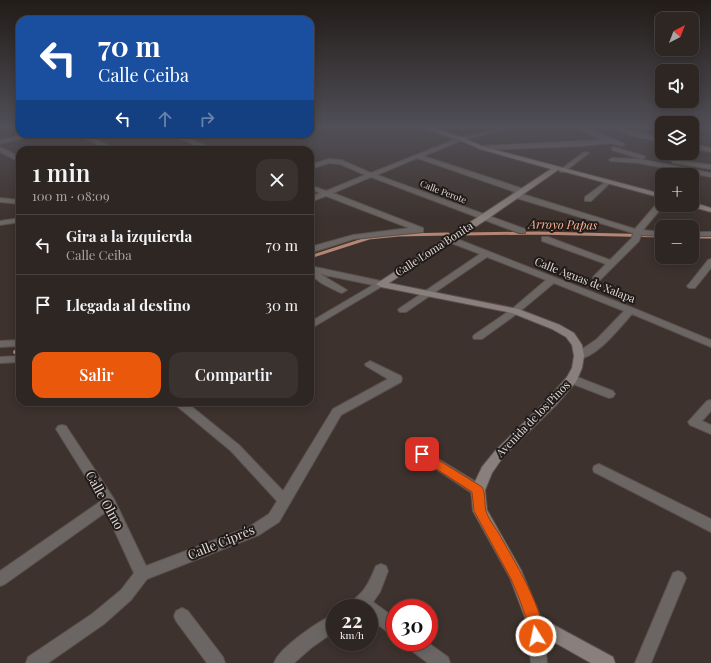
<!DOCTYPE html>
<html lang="es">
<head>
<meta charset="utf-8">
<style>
	:root { --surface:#2e2622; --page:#3a322f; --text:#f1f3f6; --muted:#a7a5a5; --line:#494340; --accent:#ea580c }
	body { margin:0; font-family:"Playfair Display",serif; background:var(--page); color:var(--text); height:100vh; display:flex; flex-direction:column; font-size:15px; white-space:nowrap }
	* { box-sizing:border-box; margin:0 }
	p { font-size:13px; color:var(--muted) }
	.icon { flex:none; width:22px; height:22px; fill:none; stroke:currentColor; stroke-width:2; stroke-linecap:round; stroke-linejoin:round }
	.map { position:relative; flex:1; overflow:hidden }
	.side { position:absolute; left:16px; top:146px; width:298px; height:260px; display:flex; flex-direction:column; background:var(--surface); border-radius:12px; box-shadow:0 2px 10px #0003,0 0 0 1px var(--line) }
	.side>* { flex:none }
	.banner { position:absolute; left:16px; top:16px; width:298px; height:122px; border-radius:12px; box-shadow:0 2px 10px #0003,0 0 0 1px var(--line); background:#1a4fa0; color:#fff; overflow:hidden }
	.needle { width:26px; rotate:42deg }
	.tools { position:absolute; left:655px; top:12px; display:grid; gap:8px }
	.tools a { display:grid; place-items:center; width:44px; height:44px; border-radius:8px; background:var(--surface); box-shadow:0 2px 10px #0003,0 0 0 1px var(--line); font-size:20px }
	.speed { position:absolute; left:326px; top:599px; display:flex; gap:8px; font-size:20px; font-weight:700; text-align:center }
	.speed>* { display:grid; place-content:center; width:52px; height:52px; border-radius:50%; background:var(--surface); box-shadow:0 2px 10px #0003,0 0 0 1px var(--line); line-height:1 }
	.speed small { font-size:10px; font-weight:400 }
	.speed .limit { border:6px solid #d22; background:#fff; color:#111 }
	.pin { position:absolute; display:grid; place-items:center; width:34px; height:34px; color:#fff; margin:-17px; border-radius:8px; box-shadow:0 2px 6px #0006 }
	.me { position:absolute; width:44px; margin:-22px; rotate:350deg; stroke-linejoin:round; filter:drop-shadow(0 0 3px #0008) }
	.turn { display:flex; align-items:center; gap:14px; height:84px; padding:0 16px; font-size:18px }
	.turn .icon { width:52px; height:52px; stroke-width:2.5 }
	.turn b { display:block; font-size:28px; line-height:34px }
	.lanes { display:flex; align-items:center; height:38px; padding:0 16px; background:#0003; justify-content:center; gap:20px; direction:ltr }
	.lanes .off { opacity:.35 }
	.round { display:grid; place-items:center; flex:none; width:42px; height:42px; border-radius:12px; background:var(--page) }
	.headline { display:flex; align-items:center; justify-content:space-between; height:68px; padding:0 16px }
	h1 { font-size:24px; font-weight:600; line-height:30px }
	.primary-button { display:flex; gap:8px; margin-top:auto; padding:8px 16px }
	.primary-button a { flex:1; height:46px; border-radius:12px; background:var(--accent); color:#fff; font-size:16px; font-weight:600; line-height:46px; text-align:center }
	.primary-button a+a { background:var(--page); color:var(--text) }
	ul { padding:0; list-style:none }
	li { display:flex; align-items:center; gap:12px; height:60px; padding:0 16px; border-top:1px solid var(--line) }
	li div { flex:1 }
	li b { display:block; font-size:15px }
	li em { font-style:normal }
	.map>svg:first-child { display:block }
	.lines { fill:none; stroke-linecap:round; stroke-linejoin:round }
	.stream-far1 { stroke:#b48673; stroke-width:3 }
	.stream { stroke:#b48673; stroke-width:4 }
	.street-casing { stroke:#5b504b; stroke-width:2 }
	.secondary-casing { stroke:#5b504b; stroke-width:2 }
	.street { fill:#6b6663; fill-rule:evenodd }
	.secondary { fill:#89807d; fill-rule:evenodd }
	.route { fill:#ea580c; stroke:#983908 }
	.labels { text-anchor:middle; stroke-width:4; stroke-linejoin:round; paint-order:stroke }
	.far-street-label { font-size:9px; fill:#e1d9d6; stroke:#201b19 }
	.street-label { font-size:11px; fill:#e1d9d6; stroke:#201b19 }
	.water-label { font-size:12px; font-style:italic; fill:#fdb496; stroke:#201b19 }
	.near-street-label { font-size:13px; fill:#e1d9d6; stroke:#201b19 }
</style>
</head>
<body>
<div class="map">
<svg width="711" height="663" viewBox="0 0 711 663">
	<rect width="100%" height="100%" fill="#3d322d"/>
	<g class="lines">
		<!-- stream-far1 -->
		<path class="stream-far1" d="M463,234L537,233L662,236
			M692,237H711
			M310,257L369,238L399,235L448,234"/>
		<!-- stream -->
		<path class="stream" d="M15,352L20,351"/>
		<!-- street casing -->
		<g class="street-casing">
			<path id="street" d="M503,127H515L463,140L423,156L524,189V193H518L417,158L377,175L525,229V233H519L371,177L333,193L423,228V232L354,239L310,253V247L353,235L409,228L326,196L310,202V197L320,193L310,189V185L326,191L365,175L340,164L329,163L310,169V165L329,159L341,160L371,173L459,138Z
				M575,127H583L625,144L622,146L610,143L581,146L482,150L479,148L482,146L602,140Z
				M608,127H618L637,133L662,138V142L634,136Z
				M27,134L34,135L0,144V140Z
				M76,134H84L118,150H110Z
				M169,134H177L217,150H208Z
				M692,144L711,148V152L692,148Z
				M0,147L20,157V162L0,152Z
				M614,147L644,156L645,157L642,159L612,150V148Z
				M584,152L589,153L564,172H560V170Z
				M612,158L639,159L711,173V177L639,163L610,161L609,160Z
				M675,160L711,165V169L673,163L672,162Z
				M608,180L610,181V183L591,201H585V197Z
				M692,192H697L698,194L692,198Z
				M513,193H519L635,229L659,201H662V205H664L643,230L662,232V236L641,235L639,241L600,280H594L593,278L594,276L606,264L542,241V237H548L610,260L632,238L633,233L513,197Z
				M0,198L20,200V204L0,202Z
				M20,218V222L0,225V221Z
				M692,232H711V236H692Z
				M446,237H452L633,308L711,340V347L632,314C621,326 593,363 575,358L574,356L575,354L597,339L624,311L554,283L518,313L482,339H474L473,337L474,335L512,309L546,280L487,257L406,312H400L398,310L400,308L480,254L446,241Z
				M711,259V268L695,288H689L687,286L689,284L708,260Z
				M310,266L381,281L386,284L310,329V322L373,285L320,274L347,290L342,293L339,292C328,286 310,281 310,266Z
				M20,340V346L0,347V341Z
				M20,356V362L0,363V357Z
				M370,361L401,376L402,379L401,382L341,415L279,522L259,535L147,579L131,600L104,624L48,663H26L28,657L92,614L121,590L134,573L106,512L5,584L0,586V571L101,501L56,429L58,426L62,425L66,426L114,499L146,566L249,527L269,514L277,501L231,451L172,402H186L239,445L283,491L333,409L388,379L366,366L365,364Z
				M572,375L613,391L615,394L613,397L609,398L568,382L567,379L568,376Z
				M711,400V411L702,421L711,425V434L690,425L688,422L707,401Z
				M422,449L483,486L485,490L483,494L478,495L473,494L418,457L416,454L418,451Z
				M599,464L711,519V532L594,472L593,469L594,466Z
				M381,564L386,566L388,571L380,592L373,602L395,618V636L389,633L369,618V608H347C350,601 357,598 362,592C369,584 372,575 376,566Z
				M678,571L683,573L686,578L651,663H635L673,573Z
				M182,608L188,611L223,657L225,663H207L176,621L174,616L176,611Z
				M335,614V631L311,648L294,663H274C280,647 319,621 335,614Z
				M535,615L541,618L543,623L547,663H531L527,623L529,618Z
				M406,642H427L448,657L450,663H428L408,648Z"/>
		</g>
		<!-- secondary casing -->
		<g class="secondary-casing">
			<path id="secondary" d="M418,127C441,127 464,138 484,147L662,194V198L558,170L486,220L389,283L518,309L560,325L574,333L582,345L584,356L582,368L576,382L556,405L503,457L492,473L485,490L487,510L521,570L541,618L613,657L615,663H591L529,628L510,578L473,511L471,490L482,467L495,451L548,399L567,377L572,368L574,356L572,345L566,337L552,329L512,313L381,287L376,284L551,169L480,149L459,140Z
				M692,202L711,208V212L689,206L692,205Z"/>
		</g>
		<!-- street -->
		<use href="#street" class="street"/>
		<!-- secondary -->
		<use href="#secondary" class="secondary"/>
	</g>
	<!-- sky -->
	<linearGradient id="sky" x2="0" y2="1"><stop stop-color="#221c19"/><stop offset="0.58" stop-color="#514f57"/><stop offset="1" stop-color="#514f57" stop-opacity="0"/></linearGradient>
	<rect width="711" height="220" fill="url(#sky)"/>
	<!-- route -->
	<path class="route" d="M422,450L482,487C486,494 484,503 486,511C488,518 494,526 498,532C510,554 551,619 542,642L536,644L531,642L529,636L528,623L519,598L511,579L474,511L472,492L418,457L417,454L418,451Z"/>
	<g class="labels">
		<!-- far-street labels -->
		<g class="far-street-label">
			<text transform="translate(443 192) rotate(21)" y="3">Calle Perote</text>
		</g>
		<!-- street labels -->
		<g class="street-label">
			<text transform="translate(434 249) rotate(-33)" y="4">Calle Loma Bonita</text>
			<text transform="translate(585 280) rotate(21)" y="4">Calle Aguas de Xalapa</text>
			<text transform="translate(533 419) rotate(-46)" y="4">Avenida de los Pinos</text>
		</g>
		<!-- water labels -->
		<g class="water-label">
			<text transform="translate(563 225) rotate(1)" y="4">Arroyo Papas</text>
		</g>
		<!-- near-street labels -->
		<g class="near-street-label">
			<text transform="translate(105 500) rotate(61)" y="5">Calle Olmo</text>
			<text transform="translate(221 542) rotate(-22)" y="5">Calle Ciprés</text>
		</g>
	</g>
</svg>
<div class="tools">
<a><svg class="needle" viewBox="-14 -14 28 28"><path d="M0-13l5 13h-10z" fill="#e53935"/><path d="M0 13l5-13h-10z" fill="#a7a5a5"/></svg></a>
<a><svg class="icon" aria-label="sound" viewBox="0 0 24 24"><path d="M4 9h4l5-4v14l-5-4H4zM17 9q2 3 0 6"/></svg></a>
<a><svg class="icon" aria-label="layers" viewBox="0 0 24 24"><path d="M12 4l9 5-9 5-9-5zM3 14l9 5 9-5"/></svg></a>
<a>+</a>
<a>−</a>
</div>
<div class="speed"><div>22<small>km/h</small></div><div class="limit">30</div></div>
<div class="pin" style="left:422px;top:454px;background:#d93025"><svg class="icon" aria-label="arrive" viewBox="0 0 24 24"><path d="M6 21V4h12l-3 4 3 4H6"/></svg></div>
<svg class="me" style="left:536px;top:636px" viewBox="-20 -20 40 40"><circle r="17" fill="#ea580c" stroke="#fff" stroke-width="3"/><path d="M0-11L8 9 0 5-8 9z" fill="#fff"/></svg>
<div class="banner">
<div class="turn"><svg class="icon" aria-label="left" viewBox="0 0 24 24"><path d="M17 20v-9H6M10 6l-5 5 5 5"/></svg><div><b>70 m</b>Calle Ceiba</div></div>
<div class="lanes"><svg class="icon" aria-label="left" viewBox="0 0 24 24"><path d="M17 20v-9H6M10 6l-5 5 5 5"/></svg><svg class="icon off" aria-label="ahead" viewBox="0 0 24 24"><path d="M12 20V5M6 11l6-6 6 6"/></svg><svg class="icon off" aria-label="right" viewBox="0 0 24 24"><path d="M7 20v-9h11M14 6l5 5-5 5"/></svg></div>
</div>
<section class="side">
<div class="headline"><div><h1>1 min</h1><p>100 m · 08:09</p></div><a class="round"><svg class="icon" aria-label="close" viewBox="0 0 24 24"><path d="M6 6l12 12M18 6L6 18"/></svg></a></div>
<ul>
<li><svg class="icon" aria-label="left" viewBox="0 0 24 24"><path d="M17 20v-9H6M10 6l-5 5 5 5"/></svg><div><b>Gira a la izquierda</b><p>Calle Ceiba</p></div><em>70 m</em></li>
<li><svg class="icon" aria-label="arrive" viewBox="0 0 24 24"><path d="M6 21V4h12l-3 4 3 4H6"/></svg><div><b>Llegada al destino</b></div><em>30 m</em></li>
</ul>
<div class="primary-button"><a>Salir</a><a>Compartir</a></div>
</section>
</div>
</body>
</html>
